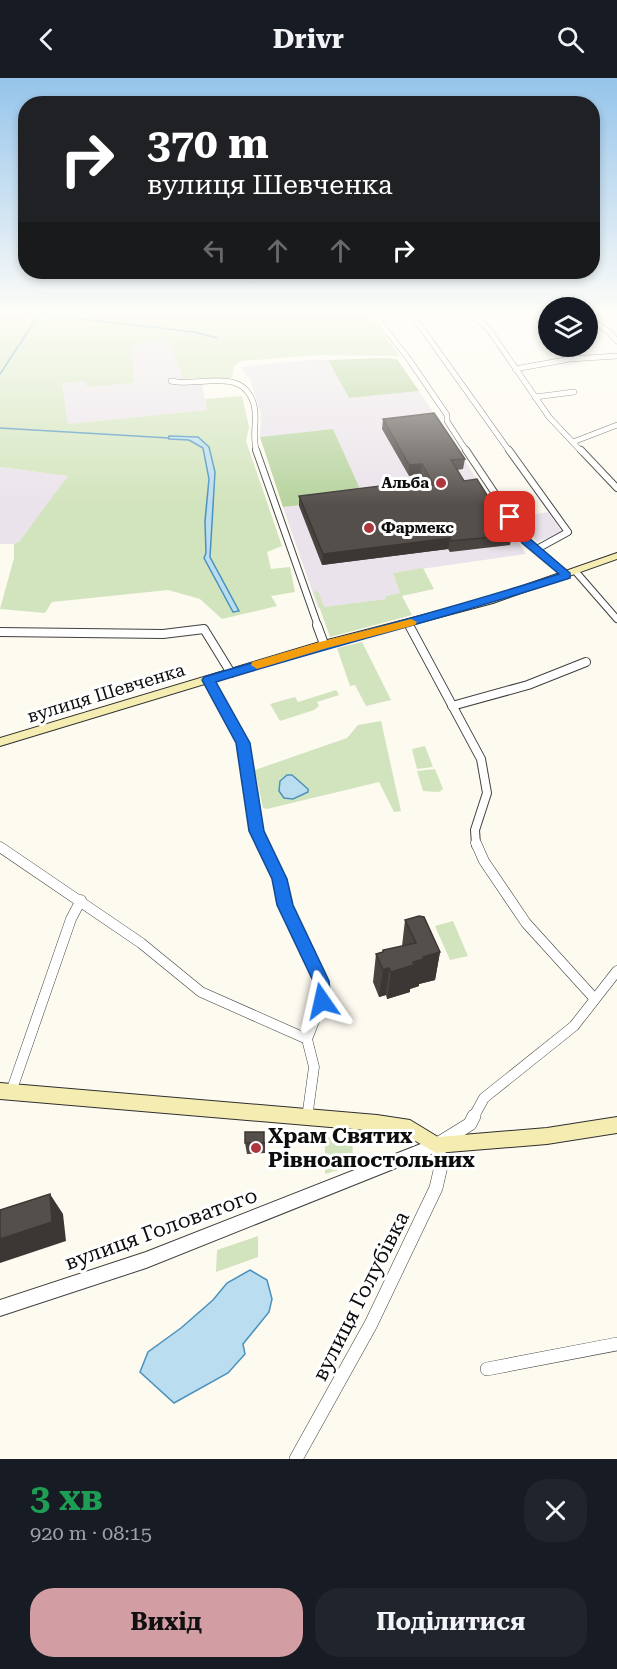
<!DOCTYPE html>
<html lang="uk">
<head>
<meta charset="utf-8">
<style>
	:root { --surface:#171b24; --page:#20242c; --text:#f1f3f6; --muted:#9ea1a6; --accent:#d29ea4 }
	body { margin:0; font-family:"Roboto Serif",serif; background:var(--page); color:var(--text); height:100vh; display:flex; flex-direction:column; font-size:22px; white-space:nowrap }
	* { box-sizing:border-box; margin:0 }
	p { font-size:20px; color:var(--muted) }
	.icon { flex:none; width:33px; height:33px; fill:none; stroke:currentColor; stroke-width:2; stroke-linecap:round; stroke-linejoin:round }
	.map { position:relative; height:1381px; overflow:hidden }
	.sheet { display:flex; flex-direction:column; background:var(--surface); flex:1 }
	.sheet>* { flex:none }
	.guide { position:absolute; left:18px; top:18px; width:582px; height:183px; border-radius:24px; box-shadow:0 3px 9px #0003; background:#202124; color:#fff; overflow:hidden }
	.fabs { position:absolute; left:538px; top:219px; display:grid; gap:12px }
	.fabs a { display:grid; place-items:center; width:60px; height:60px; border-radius:50%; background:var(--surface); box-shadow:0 3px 9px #0003; font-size:30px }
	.pin { position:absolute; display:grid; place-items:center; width:51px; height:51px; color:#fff; margin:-26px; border-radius:12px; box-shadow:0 3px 9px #0006 }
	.me { position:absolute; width:66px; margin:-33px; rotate:349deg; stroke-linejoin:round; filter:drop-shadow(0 0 4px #0008) }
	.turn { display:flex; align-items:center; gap:21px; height:126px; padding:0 30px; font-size:27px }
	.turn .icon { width:78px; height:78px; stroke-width:2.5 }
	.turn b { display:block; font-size:42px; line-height:51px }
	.lanes { display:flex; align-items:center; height:57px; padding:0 30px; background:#0003; justify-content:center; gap:30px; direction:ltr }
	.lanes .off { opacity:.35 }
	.round { display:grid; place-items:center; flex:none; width:63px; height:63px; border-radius:24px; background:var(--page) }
	.head { display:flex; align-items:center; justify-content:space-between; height:102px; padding:0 30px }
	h1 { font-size:36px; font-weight:700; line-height:45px; color:#1e9e55 }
	.button { display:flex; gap:12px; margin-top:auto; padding:12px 30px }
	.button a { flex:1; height:69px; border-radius:24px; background:var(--accent); color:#111; font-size:24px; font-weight:700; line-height:69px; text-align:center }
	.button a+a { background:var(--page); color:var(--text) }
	header { display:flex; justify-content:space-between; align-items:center; height:78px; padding:0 30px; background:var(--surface); font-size:27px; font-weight:700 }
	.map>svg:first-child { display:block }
	.industrial { fill:#eae3eb }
	.green { fill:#d2e4bd }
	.forest { fill:#b7d39e }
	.water { fill:#baddef; stroke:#4a92bd; stroke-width:1.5 }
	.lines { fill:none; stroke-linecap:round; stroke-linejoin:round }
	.stream { stroke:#4a92bd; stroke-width:1.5 }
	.minor-far4-casing { stroke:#404040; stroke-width:6 }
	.minor-far3-casing { stroke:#404040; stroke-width:8 }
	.minor-far2-casing { stroke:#404040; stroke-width:10 }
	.minor-far1-casing { stroke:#404040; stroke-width:11 }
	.minor-casing { stroke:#404040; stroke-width:14 }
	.tertiary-casing { stroke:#404040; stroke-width:2 }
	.secondary-casing { stroke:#2f2f2f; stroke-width:2 }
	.minor-far4 { stroke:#fff; stroke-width:5 }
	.minor-far3 { stroke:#fff; stroke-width:6 }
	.minor-far2 { stroke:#fff; stroke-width:8 }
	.minor-far1 { stroke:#fff; stroke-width:10 }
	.minor { stroke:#fff; stroke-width:13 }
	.tertiary { fill:#fff; fill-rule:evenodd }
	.secondary { fill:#f5ecb2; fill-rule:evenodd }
	.wall { fill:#494440 }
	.shaded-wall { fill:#3c3734 }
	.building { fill:#554f4b; stroke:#3c3734; stroke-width:1.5 }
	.route { fill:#1a73e8; stroke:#114b97; stroke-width:1.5 }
	.slow { fill:#f59e0b }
	.poi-dot { fill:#ad363f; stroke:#fff; stroke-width:2 }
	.labels { text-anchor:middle; stroke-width:6; stroke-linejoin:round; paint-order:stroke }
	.far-poi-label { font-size:15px; font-weight:bold; fill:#0d0d0d; stroke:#fff; text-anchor:end }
	.street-label { font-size:18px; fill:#0d0d0d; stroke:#fff }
	.near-poi-label { font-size:21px; font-weight:bold; fill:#0d0d0d; stroke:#fff; text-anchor:start }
	.near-street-label { font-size:21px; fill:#0d0d0d; stroke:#fff }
</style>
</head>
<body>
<header><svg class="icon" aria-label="back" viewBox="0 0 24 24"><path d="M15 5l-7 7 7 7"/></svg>Drivr<svg class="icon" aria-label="search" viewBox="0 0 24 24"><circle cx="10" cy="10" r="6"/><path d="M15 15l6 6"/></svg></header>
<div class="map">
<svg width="617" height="1381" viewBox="0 0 617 1381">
	<rect width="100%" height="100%" fill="#fdfaf0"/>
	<!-- industrial -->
	<path class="industrial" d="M167,260L183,300L201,301L207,332L68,346L62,305L87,303V308L134,305L132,268Z
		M307,282H328L349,320L419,313L526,476L393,495L400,515L386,518V521L318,530L283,429L363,420L333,351L260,359L261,336L250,301L241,289Z
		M0,389L69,398L19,464L14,466H0Z
		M548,434L563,455L537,464L520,439Z"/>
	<!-- green -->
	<path class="green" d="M0,233H365L400,278L319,277L240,283L234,288L232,300H183L167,260L132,268L134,305L87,309L86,303L62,305L68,346L207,332L205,321L242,318L249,349L246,363L282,468L267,474L271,491L290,489L295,514L271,518L277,528L222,541L200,521L168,512L52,524L45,535L0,531L14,480V466L19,464L68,398L0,389Z
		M423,490L434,511L402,518L412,537L330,559L314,514L318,513L324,529L386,521V518L400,515L393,495Z
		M362,564L391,622L366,628L355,607L350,608L337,570Z
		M336,612L339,617L317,624L319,628L314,632L280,643L270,626L295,619L298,624Z
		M381,643L401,733L394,734L379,704L267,731L263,730L255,692L347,660L358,647Z
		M425,668L433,689L417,691L412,671Z
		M435,691L443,711L439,714L423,713L417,693Z
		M453,843L468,878L450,882L435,848Z
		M325,1059L353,1061L352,1088L325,1096Z
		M258,1158V1179L216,1194L217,1172Z"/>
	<!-- forest -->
	<path class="forest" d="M382,280L397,281L419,313L349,320L328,282Z
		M333,351L364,420L283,429L260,359Z"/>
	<!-- water -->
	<path class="water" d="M169,358L198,359L209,369L215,394L210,479L239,533L233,534L204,480L206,475L205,443L209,401L203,370L189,362L169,361Z
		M287,697H292L308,711V714L293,721L284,720L279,713L280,703Z
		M250,1192L267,1202L272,1221L269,1234L243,1266L245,1276L228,1295L174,1325L140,1294L148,1274L181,1250L213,1222L227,1205Z"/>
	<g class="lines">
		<!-- stream -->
		<path class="stream" d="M12,233L194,254L217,260
			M0,296L38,238
			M0,350L169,360"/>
		<!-- minor-far4 casing -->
		<g class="minor-far4-casing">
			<path id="minor-far4" d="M371,233L408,280L447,337V343L467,374
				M463,233L480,243L490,253L549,339L582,374
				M411,235L510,374
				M588,239L609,254L617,263
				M515,291L570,281L617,278
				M171,303C198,310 243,287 254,327C258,343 251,359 257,374
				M535,319L574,314
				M573,364L617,347"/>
		</g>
		<!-- minor-far3 casing -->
		<g class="minor-far3-casing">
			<path id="minor-far3" d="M256,372L318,548
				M466,372L526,462L567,497
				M509,372L568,454L537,471
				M581,372L617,410
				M576,494L617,541
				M408,545L410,548"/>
		</g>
		<!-- minor-far2 casing -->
		<g class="minor-far2-casing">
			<path id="minor-far2" d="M317,547L324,566
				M409,547L481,681L487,715L475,752L476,767
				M0,554L163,556L204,551L231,595
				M208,602L243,665L257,753L263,767
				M452,628L528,607L586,584"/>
		</g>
		<!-- minor-far1 casing -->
		<g class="minor-far1-casing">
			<path id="minor-far1" d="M263,765L280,801L285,827L321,903L322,923L307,961
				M476,765L484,783L526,845L594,920
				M0,769L141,865L201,914L307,961L314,989L307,1040
				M11,1014L71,841L81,822
				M473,1040L484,1020L574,948L617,893"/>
		</g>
		<!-- minor casing -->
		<g class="minor-casing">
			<path id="minor" d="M487,1291L617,1266
				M296,1381L371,1246L436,1110L442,1084L436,1067L470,1046L474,1038"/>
		</g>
		<!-- tertiary casing -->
		<g class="tertiary-casing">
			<path id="tertiary" d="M436,1060L441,1062L443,1067L441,1072L146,1190L0,1238V1222L146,1174Z"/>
		</g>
		<!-- secondary casing -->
		<g class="secondary-casing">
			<path id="secondary" d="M617,475V481L493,525L327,569L0,668V660L320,564L485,521Z
				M0,1005L377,1037L410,1042L438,1059L547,1050L617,1039V1055L547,1066L436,1075L407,1058L377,1053L0,1021Z"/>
		</g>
		<!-- minor-far4 -->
		<use href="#minor-far4" class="minor-far4"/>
		<!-- minor-far3 -->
		<use href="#minor-far3" class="minor-far3"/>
		<!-- minor-far2 -->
		<use href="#minor-far2" class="minor-far2"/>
		<!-- minor-far1 -->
		<use href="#minor-far1" class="minor-far1"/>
		<!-- minor -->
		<use href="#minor" class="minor"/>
		<!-- tertiary -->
		<use href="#tertiary" class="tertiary"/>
		<!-- secondary -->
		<use href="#secondary" class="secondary"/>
	</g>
	<!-- wall -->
	<path class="wall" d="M383,341L465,381L463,391L457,392L464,403L512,457L510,467L450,474L448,471L322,487L299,428V418L427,408L421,396L409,398L382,351Z
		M405,842L440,874L435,902L419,906V908L410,911V914L387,921L386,917L379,919L373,904L376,876L402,868Z
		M265,1064V1075L247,1076L245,1065Z"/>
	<!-- shaded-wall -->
	<path class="shaded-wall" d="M422,386L421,396L409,398V387Z
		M450,460L448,471L322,487L323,476Z
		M440,874L435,902L419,906V908L410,911V914L387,921L391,894L423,879Z
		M389,890L386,917L379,919L383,892Z
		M50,1116L63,1136L66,1163L0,1185V1161Z"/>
	<!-- building -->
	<path class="building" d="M434,335L465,381L451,382L464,403L477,401L512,457L451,463L450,460L323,476L299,418L412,404L415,409L434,407L422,386L409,387L383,341Z
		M419,838L424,839L440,874L423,879L424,881L413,884L414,887L391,894L389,890L383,892L376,876L383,874V872L416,865L405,842Z
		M245,1054H264V1065H245Z
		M50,1116L52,1144L0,1161V1132Z"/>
	<!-- sky -->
	<linearGradient id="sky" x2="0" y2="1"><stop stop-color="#95c4eb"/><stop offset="0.55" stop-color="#fefdf8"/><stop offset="1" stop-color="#fefdf8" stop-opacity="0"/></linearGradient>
	<rect width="617" height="427" fill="url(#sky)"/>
	<!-- route -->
	<path class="route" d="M510,436L514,437L529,460L570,495V500C453,538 333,568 216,604L250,665L264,753L287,801L293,827L329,903L331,923L328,928L322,931L317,928L313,903L277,827L272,801L249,753L236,665L202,602L204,599C322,563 442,534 559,496L522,465L505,439Z"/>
	<!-- slow -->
	<path class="slow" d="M411,541L417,544L415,547L327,570L257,591L251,587L252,584L320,564Z"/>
	<!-- markers -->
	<g class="poi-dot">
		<circle cx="441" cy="405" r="6"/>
		<circle cx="369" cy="450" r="6"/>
		<circle cx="256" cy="1070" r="6"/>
	</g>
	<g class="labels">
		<!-- far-poi labels -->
		<g class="far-poi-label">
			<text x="429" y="410">Альба</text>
			<text x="381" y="455" text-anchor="start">Фармекс</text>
		</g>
		<!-- street labels -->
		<g class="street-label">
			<text transform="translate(106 615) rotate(-17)" y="6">вулиця Шевченка</text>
		</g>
		<!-- near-poi labels -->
		<g class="near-poi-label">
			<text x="268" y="1065">Храм Святих<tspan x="268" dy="24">Рівноапостольних</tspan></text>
		</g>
		<!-- near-street labels -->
		<g class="near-street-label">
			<text transform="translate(161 1151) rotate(-20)" y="7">вулиця Головатого</text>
			<text transform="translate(361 1218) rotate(-63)" y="7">вулиця Голубівка</text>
		</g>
	</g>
</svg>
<div class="fabs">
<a><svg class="icon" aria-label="layers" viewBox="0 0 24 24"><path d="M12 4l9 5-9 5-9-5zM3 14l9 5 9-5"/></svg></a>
</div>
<div class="pin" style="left:510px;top:439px;background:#d93025"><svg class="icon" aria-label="arrive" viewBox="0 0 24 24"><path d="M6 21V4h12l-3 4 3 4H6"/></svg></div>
<svg class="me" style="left:322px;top:923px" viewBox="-20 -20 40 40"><path d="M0-17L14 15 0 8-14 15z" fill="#1a73e8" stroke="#fff" stroke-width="4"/></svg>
<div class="guide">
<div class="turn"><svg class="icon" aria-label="right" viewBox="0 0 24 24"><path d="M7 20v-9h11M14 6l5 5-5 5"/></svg><div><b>370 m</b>вулиця Шевченка</div></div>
<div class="lanes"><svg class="icon off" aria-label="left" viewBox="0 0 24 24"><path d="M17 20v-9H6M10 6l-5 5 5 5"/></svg><svg class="icon off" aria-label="ahead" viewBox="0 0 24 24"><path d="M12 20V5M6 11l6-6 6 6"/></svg><svg class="icon off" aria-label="ahead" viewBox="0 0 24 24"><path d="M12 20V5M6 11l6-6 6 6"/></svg><svg class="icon" aria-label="right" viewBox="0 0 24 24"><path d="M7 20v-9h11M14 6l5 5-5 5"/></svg></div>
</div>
</div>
<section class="sheet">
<div class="head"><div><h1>3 хв</h1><p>920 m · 08:15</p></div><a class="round"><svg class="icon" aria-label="close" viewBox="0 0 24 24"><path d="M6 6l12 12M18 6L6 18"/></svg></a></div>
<div class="button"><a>Вихід</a><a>Поділитися</a></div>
</section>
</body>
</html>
